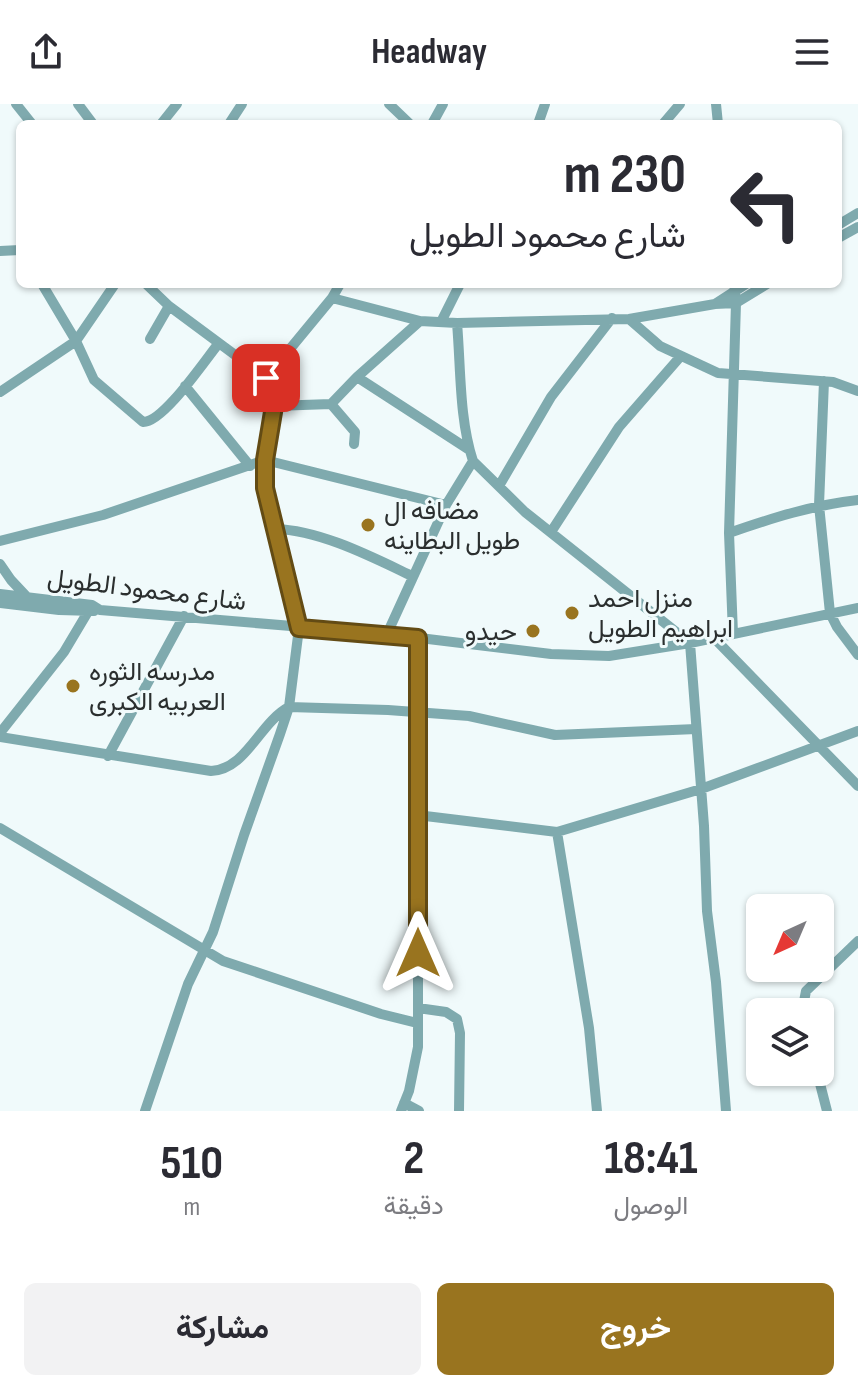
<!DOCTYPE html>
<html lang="ar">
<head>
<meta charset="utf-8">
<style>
	:root { --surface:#fff; --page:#f2f2f3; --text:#2b2b33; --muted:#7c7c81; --accent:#99741f }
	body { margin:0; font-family:"Sofia Sans Condensed",Vazirmatn,sans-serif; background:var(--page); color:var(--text); direction:rtl; height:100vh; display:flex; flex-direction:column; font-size:30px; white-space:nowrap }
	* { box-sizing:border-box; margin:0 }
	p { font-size:26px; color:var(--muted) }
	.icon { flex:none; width:44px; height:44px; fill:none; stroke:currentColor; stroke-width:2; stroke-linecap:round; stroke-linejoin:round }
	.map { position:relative; height:1007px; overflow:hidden; direction:ltr }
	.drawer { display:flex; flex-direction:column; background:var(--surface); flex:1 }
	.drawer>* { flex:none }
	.guide { position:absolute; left:16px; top:16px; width:826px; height:168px; border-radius:12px; box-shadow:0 2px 6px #0004; direction:rtl; background:#fff; color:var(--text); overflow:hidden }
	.needle { width:52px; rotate:224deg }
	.tools { position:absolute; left:746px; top:790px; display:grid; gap:16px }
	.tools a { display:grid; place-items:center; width:88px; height:88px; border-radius:12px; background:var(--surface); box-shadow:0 2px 6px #0004; font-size:40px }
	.pin { position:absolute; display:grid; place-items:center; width:68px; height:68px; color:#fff; margin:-34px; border-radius:16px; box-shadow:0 4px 12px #0006 }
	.me { position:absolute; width:88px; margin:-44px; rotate:0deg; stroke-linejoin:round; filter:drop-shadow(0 0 6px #0008) }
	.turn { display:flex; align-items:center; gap:28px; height:168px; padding:0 24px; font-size:36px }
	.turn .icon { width:104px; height:104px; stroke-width:2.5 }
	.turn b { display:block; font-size:56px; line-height:68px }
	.eta { display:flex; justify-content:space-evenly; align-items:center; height:136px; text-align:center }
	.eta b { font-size:48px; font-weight:700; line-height:56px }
	.primary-button { display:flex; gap:16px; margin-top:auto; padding:16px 24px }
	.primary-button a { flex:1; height:92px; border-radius:12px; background:var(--accent); color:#fff; font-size:32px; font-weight:700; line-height:92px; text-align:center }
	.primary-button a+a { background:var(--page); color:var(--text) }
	header { display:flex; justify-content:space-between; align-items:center; height:104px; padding:0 24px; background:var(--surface); font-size:36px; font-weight:700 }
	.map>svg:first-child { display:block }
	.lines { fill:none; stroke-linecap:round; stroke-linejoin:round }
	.minor { stroke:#7faaae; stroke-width:10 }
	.route-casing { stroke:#634b14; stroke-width:20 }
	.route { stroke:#99741f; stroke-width:14 }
	.poi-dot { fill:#99741f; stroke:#f0fafb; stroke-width:3 }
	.labels { text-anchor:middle; stroke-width:6; stroke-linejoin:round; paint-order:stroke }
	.poi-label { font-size:26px; fill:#2b2f2f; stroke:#f0fafb; text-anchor:start }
	.street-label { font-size:26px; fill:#2b2f2f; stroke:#f0fafb }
</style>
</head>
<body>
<header><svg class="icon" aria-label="menu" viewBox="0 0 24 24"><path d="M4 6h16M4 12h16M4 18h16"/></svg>Headway<svg class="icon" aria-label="share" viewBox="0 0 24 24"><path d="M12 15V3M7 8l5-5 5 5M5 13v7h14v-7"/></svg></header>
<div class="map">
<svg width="858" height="1007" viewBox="0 0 858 1007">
	<rect width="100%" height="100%" fill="#f0fafb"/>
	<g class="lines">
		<!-- minor -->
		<path class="minor" d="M16,0L32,20
			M78,0L93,20
			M389,0L410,20
			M716,0L718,20
			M161,20L177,0
			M229,20L242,0
			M432,20L443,0
			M538,20L545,0
			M663,20L680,0
			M838,121L858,109
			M838,134L858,123
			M0,147L20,146
			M42,180L76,237L94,276L143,318C163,319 205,256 219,239
			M332,194L420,217L457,219L629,215L715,200L736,199L767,180
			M715,200L746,180
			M629,215L660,242L718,269L833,278L858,287
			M441,218L460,180
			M150,235L169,202
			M357,273L468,345
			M266,274L332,194L340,180
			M824,277L819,401L830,509L837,523L858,551
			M185,282L250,362
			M0,288L76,237L115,180
			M331,300L355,328L354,340
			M274,302L331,300L357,273L420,217
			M473,357L525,408L690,539L704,722L707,807L716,878L726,1007
			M499,382L551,293L612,214
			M275,425C320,426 372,453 412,472
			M551,428L619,323L680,253
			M729,429C772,414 813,401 858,396
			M0,437L103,411L265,356L446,401
			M0,460L11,476L26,492
			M0,490L92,501L100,506L387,530L551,550L609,552L690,539L858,504
			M0,499L59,506L94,507
			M387,530L446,401L473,357C459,314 461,265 457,219
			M733,530L729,429L736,199L734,180
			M713,533L858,682
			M0,629L64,548L92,501
			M0,633L211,667C247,665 259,619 289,603L388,606L469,612L555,631L696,625
			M108,652L184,512
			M417,711L557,728L701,685L858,627
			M0,724L223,857L381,910L417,919
			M557,728L589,924L597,1007
			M418,904L446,908L457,915L460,929L459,1007
			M802,908L806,887L858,837
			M817,968L827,1007
			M404,999L419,1007
			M145,1007L188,880L213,828L244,731L280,630L289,603L299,524L265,384V356L274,302L266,274L169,202L146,180
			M401,1007L409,987L418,943V534"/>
	</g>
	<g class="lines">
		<!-- route casing -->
		<g class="route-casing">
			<path id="route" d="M266,274L274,302L265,356V384L299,524L418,534V849"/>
		</g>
		<!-- route -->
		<use href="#route" class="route"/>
	</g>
	<!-- markers -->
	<g class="poi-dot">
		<circle cx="368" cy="421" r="8"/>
		<circle cx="572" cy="509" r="8"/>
		<circle cx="533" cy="527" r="8"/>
		<circle cx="73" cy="582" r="8"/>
	</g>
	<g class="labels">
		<!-- poi labels -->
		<g class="poi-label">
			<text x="384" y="415">مضافه ال<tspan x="384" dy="30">طويل البطاينه</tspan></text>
			<text x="588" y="503">منزل احمد<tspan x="588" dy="30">ابراهيم الطويل</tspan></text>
			<text x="517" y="536" text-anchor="end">حيدو</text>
			<text x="89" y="576">مدرسه الثوره<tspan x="89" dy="30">العربيه الكبرى</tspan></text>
		</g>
		<!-- street labels -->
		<g class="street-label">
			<text transform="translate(147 485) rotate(7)" y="9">شارع محمود الطويل</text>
		</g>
	</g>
</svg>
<div class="tools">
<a><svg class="needle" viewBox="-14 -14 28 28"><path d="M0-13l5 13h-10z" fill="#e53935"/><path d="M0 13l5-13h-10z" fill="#7c7c81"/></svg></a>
<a><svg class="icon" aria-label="layers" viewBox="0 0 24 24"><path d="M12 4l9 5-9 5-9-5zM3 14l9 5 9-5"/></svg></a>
</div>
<div class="pin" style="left:266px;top:274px;background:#d93025"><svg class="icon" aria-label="arrive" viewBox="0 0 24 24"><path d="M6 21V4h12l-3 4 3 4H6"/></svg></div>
<svg class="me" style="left:418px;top:849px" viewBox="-20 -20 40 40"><path d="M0-17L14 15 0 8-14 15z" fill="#99741f" stroke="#fff" stroke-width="4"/></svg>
<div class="guide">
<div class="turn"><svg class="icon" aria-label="left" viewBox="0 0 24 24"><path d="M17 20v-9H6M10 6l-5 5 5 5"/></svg><div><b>230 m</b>شارع محمود الطويل</div></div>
</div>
</div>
<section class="drawer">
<div class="eta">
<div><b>18:41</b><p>الوصول</p></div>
<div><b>2</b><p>دقيقة</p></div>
<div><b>510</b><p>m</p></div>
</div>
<div class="primary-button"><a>خروج</a><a>مشاركة</a></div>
</section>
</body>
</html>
